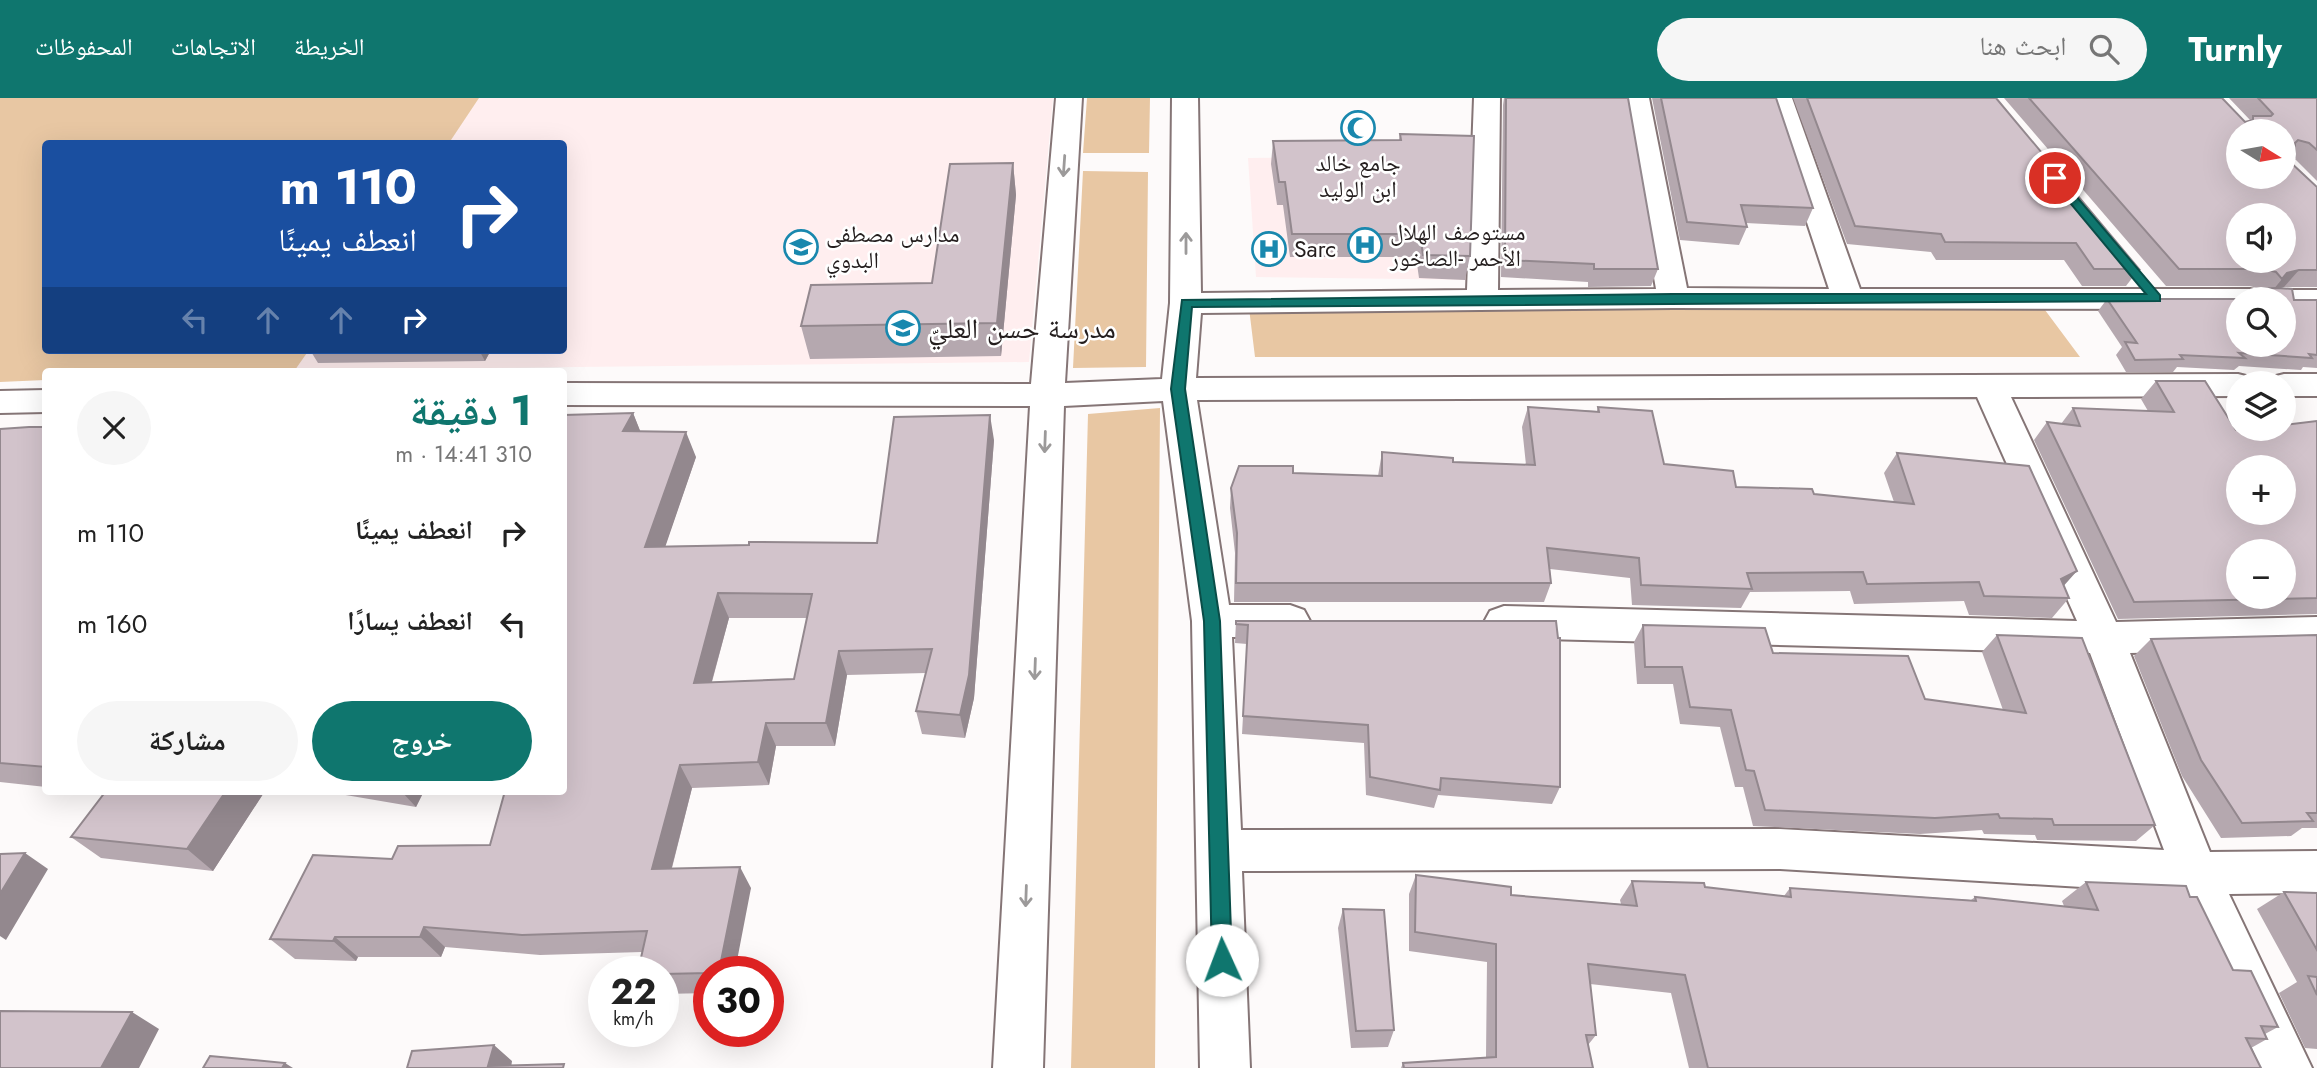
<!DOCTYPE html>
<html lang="ar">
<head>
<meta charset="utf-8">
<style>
	:root { --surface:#fff; --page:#f6f6f6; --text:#222; --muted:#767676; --accent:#0f766e }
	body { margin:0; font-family:Jost,"Noto Naskh Arabic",sans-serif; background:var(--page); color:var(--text); direction:rtl; height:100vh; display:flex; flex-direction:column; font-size:26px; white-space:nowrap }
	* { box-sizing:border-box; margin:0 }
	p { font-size:23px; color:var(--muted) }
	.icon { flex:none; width:38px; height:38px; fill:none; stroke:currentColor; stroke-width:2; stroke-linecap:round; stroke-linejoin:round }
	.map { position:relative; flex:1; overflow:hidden; direction:ltr }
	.sheet { position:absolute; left:42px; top:270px; width:525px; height:427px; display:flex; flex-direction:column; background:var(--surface); border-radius:7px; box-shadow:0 7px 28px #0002; direction:rtl }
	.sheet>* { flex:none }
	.banner { position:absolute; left:42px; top:42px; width:525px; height:214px; border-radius:7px; box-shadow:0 7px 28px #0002; direction:rtl; background:#1a4fa0; color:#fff; overflow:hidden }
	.needle { width:46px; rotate:101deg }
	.fabs { position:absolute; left:2226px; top:21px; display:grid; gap:14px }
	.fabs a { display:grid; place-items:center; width:70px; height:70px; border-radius:50%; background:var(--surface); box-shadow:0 7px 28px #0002; font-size:35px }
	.speed { position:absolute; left:588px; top:858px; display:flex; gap:14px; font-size:35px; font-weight:700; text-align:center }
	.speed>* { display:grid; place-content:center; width:91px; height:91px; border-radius:50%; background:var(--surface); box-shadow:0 7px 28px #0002; line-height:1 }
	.speed small { font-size:18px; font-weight:400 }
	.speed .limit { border:10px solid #d22; background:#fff; color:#111 }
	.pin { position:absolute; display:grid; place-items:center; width:60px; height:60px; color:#fff; margin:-30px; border:4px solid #fff; border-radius:50%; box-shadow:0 2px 7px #0007 }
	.me { position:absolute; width:77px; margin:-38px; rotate:358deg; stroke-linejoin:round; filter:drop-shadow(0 0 5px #0008) }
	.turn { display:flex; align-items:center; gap:24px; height:147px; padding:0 35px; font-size:32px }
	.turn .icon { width:91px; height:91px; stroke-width:2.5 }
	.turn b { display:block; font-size:49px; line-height:60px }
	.lanes { display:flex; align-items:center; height:66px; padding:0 35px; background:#0003; justify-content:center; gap:35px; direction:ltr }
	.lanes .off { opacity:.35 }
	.round { display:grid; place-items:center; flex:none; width:74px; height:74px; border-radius:37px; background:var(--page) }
	.headline { display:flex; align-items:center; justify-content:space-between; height:119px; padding:0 35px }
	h1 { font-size:42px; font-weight:700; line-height:52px; color:var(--accent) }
	.primary-button { display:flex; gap:14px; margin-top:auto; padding:14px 35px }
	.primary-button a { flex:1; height:80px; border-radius:42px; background:var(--accent); color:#fff; font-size:28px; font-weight:700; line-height:80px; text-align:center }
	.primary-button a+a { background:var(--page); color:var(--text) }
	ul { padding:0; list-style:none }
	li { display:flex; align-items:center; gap:21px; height:91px; padding:0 35px }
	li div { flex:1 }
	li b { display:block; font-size:26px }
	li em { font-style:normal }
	header { display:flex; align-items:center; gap:42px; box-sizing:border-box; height:98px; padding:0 35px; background:var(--accent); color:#fff }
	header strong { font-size:33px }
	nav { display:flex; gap:38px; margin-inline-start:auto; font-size:24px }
	.search { width:490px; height:63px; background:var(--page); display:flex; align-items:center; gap:18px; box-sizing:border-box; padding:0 24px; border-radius:38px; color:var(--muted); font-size:26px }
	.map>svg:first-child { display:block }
	.built { fill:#ffeeef }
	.green { fill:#e8c7a3 }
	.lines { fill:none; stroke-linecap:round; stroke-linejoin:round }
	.street-casing { stroke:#857576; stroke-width:4 }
	.street { fill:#fff; fill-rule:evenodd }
	.wall { fill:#b5a8af; fill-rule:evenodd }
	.shaded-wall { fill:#93888e }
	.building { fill:#d2c3cb; stroke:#93888e; stroke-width:2; fill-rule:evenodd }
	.oneway { stroke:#9c9a9a }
	.route { fill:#0f766e; stroke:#0a4d48; stroke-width:2 }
	.labels { text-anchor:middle; stroke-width:5; stroke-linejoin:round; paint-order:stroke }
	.far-poi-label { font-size:23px; fill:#241e1e; stroke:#fff; text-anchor:start }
	.poi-label { font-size:28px; fill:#241e1e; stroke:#fff; text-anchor:start }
</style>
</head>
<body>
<header>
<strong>Turnly</strong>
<div class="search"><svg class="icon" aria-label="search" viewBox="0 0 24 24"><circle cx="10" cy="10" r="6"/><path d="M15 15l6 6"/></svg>ابحث هنا</div>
<nav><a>الخريطة</a><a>الاتجاهات</a><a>المحفوظات</a></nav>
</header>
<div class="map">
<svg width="2317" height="970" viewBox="0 0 2317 970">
	<rect width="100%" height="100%" fill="#fdfafa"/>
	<!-- built -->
	<path class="built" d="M479,0H1053L1029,264L295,272L309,252H564V46L449,45Z
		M1396,59L1470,60L1483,182L1256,179L1248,60Z"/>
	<!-- green -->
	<path class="green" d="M0,0H479L449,45L46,46V252H309L295,272L46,273L45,282L0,284Z
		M1087,0H1150L1149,55H1083Z
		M1083,73L1148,74L1146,269L1073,270Z
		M1249,210L2045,212L2080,259H1255Z
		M1160,310L1155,970H1071L1088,316Z"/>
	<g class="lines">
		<!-- street casing -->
		<g class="street-casing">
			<path id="street" d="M1056,0H1082L1065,285L1162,281L1170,205L1172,0H1198L1201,195L1467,192L1474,0H1500L1498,192L1656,191L1623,0H1649L1687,190L1829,191L1766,0H1792L1860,191H2250L2261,194L2265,201H2238V211L1673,210L1201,215L1196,280L2238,276L2250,279L2254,285H2238V298L2011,299L2116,524L2317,519V551L2130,555L2210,754L2317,753V795L2229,796L2312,970H2261L2182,795L1780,771L1242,773L1250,970H1200L1192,523L1163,303L1064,308L1043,970H993L1030,308L564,307V285L1031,286ZM1977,299L2077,523L1504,508L1490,513L1484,524L1490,535L1504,540L2090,555L2164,752L1780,731L1241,732L1232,539H1290L1304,534L1310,523L1304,512L1290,507H1229L1197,302Z
				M2284,192H2317V212H2284V201H2269L2273,195Z
				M2284,276H2317V298H2284V285H2268L2272,279Z
				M46,292V314L0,315V293Z"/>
		</g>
		<!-- street -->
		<use href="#street" class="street"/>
	</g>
	<!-- wall -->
	<path class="wall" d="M1504,0H1628L1658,171L1651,188L1588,189V184L1501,179L1503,7Z
		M1652,0H1776L1813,110L1805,128L1746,125L1747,129L1739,147L1680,142Z
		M1793,0H1996L2139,171L2126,188H2082L2064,162H1936L1931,154L1847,146Z
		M2004,0H2222L2245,24L2250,22L2229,0H2317V83L2296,62L2293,61L2291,64L2317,89V189H2284L2280,190L2294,202H2317V270L2303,269L2301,272L2239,268L2234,272L2177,269L2173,274H2126L2116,257L2122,249L2098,213L2107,201H2243L2251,191H2260L2250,188H2166Z
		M1400,36L1470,158L1465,182L1419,180L1416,159H1290L1283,107H1277L1271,66L1273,43L1399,42Z
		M1013,65L1016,97L1001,258L810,261L801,228L932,185Z
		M310,252H491L485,263L318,265Z
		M2156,283L2236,332L2317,323V516L2118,521L2034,342L2047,324L2061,326L2073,310L2148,313L2141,301Z
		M1528,309L1597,313L1598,309L1664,366L1736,389L1894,404L1884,375L1897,355L2064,488L2069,500L2052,520L1969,517L1964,503L1854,506L1850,493L1750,494L1741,510L1632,507L1630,480L1550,471L1551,485L1544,504H1234L1235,455L1230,410L1231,390L1378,378L1382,354L1453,364L1526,367L1522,329Z
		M633,315L640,333L696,359L665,448L877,445L994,342L974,600L965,640L922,636L916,613L926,575L847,577L835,648H776L769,687L692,690L672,770L751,790L709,873V895L663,896V873L642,854L540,857L445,849L441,859H358L356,863L295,861L270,841L392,761L490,747ZM729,520H807L794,581L712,584Z
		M46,329V689L0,684V331Z
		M1236,523H1556L1560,689L1552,706L1438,697L1434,710L1366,697L1364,645L1242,636L1247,546L1235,545Z
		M1643,527L1773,555L1925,601L2003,612L1982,554L1997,537L2155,727L2136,743L2037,742L2035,737L1984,736L1982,732L1920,736L1753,728L1743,689H1735L1720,629L1680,626L1673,586H1637L1634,544Z
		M2317,537V730H2302L2291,738L2221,740L2182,678L2134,558L2151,541Z
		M87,693H265L213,773L101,760L71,739L104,695Z
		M322,693H424L416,709Z
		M1416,777L1511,797L1621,806L1620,802L1632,783L1705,789L1784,798L1790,790L1971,802L1975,799L2064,808L2062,803L2086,784L2190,799L2233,872L2278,929L2265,936L2267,941L2251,950L2261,970H1689L1671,895L1590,886L1596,937L1588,947L1593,970H1401L1403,965L1486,959L1487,864L1409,853V796Z
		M2284,794L2317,795V951L2305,950L2279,895L2297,884L2257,811Z
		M1343,811L1394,932L1388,949L1351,950L1338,830Z"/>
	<!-- shaded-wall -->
	<path class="shaded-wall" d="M1013,65L1016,97L1001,258L997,225Z
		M2299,172L2284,189L2273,192L2287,175Z
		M479,252H491L485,263Z
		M633,315L643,340L623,333Z
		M990,317L994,342L974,600L965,640L960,617Z
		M686,334L696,359L657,473L645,449Z
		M2077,473L2060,492L2044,500L2061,481Z
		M718,495L729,520L705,608L694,585Z
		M839,553L847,577L835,648L826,625Z
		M766,625L776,648L769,687L758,664Z
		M680,667L692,690L666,792L652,771Z
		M226,693H265L213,773L187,751Z
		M401,693H424L416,709Z
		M25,755L48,771L6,842L0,838V796Z
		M740,769L751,790L735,873H719Z
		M424,829L445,849L441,859L420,839Z
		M335,839L358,859L356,863L333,843Z
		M132,914L159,931L139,970H101Z
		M494,947L512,963L511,970L488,968Z
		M285,965L293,970H282Z"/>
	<!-- building -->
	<path class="building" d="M1506,0H1628L1658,171H1594V166L1505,162Z
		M1661,0H1776L1813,110L1741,107L1747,129L1687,124Z
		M1807,0H1996L2139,171H2094L2076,145L1945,144L1941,136L1855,128Z
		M2029,0H2222L2245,24L2253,22V18H2271L2273,16L2258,0H2317V52L2309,45L2298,42L2295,45V59L2288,62L2317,89V172H2299L2287,175L2282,181L2276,174L2264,171H2179ZM2238,33H2284V79H2238ZM2238,117H2284V163H2238Z
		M1400,36L1474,38L1470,158L1423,157L1420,136H1292L1285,84H1279L1273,43L1401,42Z
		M1013,65L997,225L801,228L811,187L932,185L950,66Z
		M2277,190L2292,191L2294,202H2317V257L2309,256L2312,260L2239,255L2245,260L2180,257L2183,261L2135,262L2125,244L2137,245L2107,201H2238V247H2284V201H2248L2251,191Z
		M2156,283H2205L2236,332L2284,331V327L2317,323V500L2134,504L2047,324L2080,328L2073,310L2174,314ZM2238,369H2284V415H2238ZM2238,453H2284V499H2238Z
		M1528,309L1599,314L1598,309L1652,313L1664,366L1733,373L1736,389L1812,391L1814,396L1914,406L1897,355L2029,368L2077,473L2061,481L2069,500L1984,498L1979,484L1867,486L1863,474L1747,475L1752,491L1641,487L1639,460L1547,450L1551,485H1236L1237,435L1231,390L1239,368H1293V375L1382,378V354L1453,360V364L1535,367Z
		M633,315L623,333L686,334L645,449L749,447V444L877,445L894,319L990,317L969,577L960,617L916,613L932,551L839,553L826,625H766L758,664L680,667L652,771L740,769L719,873H709V875L663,876V873H638L647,833L522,837L424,829L420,839H335L333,843L270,841L313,757L392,761L398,748L490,747L505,693H564V317ZM718,495L812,496L794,581L694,585Z
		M29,329H46V669L0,665V331Z
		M1236,523H1556L1558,540H1560V689L1441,680L1440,692L1370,679L1368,627L1243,618L1248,527L1236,526Z
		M1643,527L1765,530L1773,555L1908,558L1925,601L2026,615L1997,537L2082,540L2155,727H2054L2052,721L2000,720L1998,716L1935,720L1765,712L1754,673L1746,672L1731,612L1690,609L1682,569H1645Z
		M2317,537V715H2307L2313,723L2242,725L2201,662L2151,541Z
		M106,693H226L187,751L71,739Z
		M25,755L0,796V756Z
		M1416,777L1511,789V797L1637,808L1632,783L1704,785L1705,789L1791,799L1790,790L1976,803L1975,799L2098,812L2086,784L2186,788L2190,799H2197L2233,872L2251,873L2278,929L2261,928L2267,941L2246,940L2261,970H1708L1685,877L1588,866L1596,937H1586L1593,970H1404L1403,965L1496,959V846L1415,834Z
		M2284,794L2317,795V852Z
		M1343,811L1384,812L1394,932L1356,933Z
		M2308,878L2317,879V897Z
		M0,913L132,914L101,970H0Z
		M494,947L488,968L564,966L563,970H407L412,953Z
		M210,958L285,965L282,970H203Z"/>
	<!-- one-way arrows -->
	<defs><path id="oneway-shaft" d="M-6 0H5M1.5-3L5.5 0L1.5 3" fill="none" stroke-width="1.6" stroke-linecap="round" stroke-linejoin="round" transform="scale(1.75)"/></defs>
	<g class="oneway">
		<use href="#oneway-shaft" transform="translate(1064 68) rotate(94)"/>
		<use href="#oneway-shaft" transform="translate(1186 145) rotate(-90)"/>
		<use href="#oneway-shaft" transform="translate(1045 344) rotate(92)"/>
		<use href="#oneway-shaft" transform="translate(1035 571) rotate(92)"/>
		<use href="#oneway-shaft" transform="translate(1026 798) rotate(92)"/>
	</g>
	<!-- route -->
	<path class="route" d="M2051,78H2059L2160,197V203L1192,209L1185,291L1220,523L1232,862L1229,868L1222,871L1215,868L1212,862L1204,523L1171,291L1182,202L1673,196H2146L2051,82Z"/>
	<!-- icons -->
	<defs>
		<g id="mosque-ring" transform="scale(1.75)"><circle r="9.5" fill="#fff" stroke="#1988ae" stroke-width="1.5"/><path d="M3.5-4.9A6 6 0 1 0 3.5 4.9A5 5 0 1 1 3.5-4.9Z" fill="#1988ae"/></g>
		<g id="hospital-ring" transform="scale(1.75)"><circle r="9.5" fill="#fff" stroke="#1988ae" stroke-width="1.5"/><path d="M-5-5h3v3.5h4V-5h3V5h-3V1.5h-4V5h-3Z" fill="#1988ae"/></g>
		<g id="school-ring" transform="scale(1.75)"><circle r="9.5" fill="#fff" stroke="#1988ae" stroke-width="1.5"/><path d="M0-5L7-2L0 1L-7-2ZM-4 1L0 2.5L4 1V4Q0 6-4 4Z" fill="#1988ae"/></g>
	</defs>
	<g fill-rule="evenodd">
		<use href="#mosque-ring" x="1358" y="30"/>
		<use href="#hospital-ring" x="1365" y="147"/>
		<use href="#school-ring" x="801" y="149"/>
		<use href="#hospital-ring" x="1269" y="151"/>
		<use href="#school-ring" x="903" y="230"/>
	</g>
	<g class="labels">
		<!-- far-poi labels -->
		<g class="far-poi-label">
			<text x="1358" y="73" text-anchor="middle">جامع خالد<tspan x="1358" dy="26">ابن الوليد</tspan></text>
			<text x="1390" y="142">مستوصف الهلال<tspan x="1390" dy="26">الأحمر -الصاخور</tspan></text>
			<text x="826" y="144">مدارس مصطفى<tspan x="826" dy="26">البدوي</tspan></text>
			<text x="1294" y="159">Sarc</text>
		</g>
		<!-- poi labels -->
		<g class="poi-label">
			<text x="928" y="240">مدرسة حسن العليّ</text>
		</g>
	</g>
</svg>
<div class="fabs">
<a><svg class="needle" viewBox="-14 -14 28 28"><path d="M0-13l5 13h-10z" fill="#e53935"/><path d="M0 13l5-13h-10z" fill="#767676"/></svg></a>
<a><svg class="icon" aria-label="sound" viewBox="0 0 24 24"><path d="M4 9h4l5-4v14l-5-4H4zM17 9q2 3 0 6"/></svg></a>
<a><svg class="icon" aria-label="search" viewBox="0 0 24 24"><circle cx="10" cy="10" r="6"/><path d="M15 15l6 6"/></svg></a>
<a><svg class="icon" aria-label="layers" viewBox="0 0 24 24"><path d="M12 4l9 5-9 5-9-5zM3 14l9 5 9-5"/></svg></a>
<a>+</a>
<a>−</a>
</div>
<div class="speed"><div>22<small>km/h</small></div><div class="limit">30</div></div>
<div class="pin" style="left:2055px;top:80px;background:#d93025"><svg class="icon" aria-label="arrive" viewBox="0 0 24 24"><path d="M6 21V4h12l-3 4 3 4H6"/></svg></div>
<svg class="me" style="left:1222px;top:862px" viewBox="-20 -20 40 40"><circle r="19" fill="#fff"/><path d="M0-13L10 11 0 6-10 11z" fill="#0f766e"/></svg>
<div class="banner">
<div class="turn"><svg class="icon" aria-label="right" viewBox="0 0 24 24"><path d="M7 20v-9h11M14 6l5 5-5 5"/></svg><div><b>110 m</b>انعطف يمينًا</div></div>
<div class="lanes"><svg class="icon off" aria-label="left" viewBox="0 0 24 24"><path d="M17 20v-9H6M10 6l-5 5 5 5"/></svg><svg class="icon off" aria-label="ahead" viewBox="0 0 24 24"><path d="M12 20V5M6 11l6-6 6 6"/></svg><svg class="icon off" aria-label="ahead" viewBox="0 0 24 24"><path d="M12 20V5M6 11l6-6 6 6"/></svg><svg class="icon" aria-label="right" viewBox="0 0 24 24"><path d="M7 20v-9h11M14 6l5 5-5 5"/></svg></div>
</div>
<section class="sheet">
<div class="headline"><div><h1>1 دقيقة</h1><p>310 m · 14:41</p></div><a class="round"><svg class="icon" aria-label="close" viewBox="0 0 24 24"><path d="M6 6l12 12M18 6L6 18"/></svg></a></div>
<ul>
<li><svg class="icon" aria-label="right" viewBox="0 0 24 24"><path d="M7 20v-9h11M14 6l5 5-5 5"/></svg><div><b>انعطف يمينًا</b></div><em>110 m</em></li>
<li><svg class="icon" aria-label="left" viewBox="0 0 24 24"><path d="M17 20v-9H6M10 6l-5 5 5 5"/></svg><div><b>انعطف يسارًا</b></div><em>160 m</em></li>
</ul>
<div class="primary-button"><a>خروج</a><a>مشاركة</a></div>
</section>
</div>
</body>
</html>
